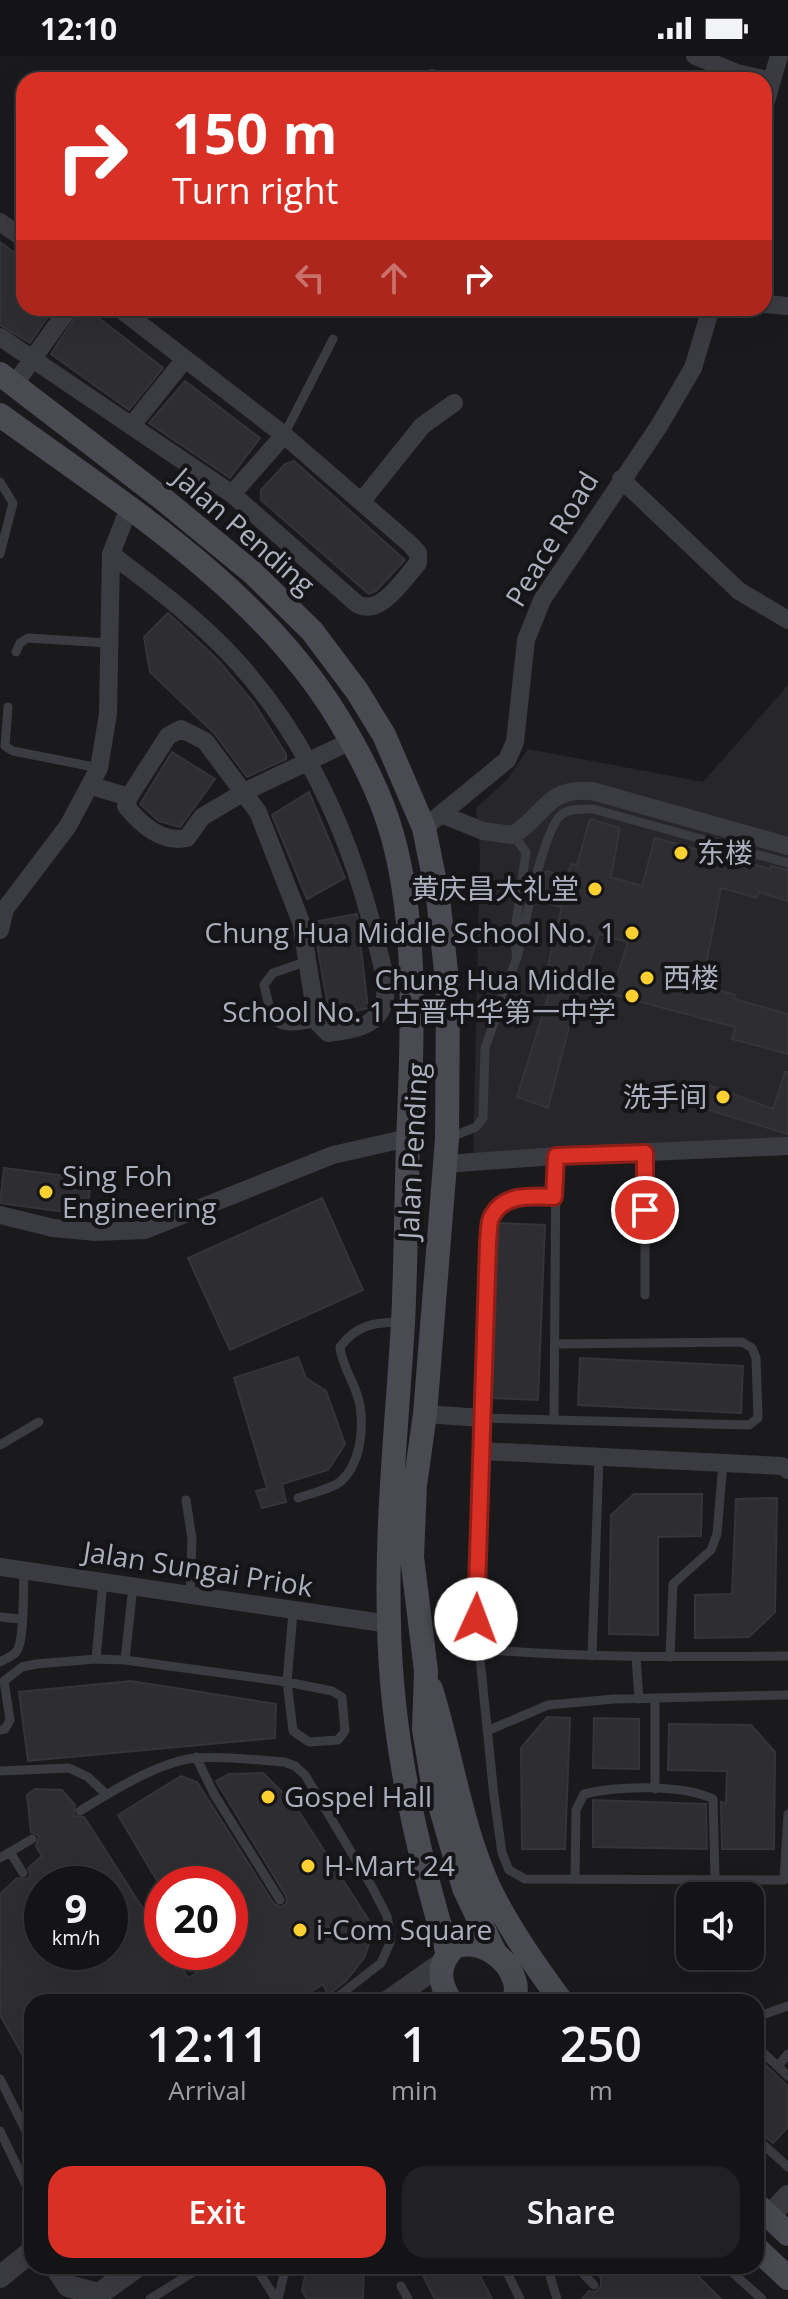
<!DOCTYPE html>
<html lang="en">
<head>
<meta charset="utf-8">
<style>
	:root { --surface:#141416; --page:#212123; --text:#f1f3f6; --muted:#9d9ea1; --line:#333335; --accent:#d93025 }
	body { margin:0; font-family:"Open Sans","Noto Sans SC",sans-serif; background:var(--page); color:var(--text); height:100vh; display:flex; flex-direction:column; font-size:30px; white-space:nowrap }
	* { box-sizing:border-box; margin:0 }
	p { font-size:26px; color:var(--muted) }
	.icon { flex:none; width:44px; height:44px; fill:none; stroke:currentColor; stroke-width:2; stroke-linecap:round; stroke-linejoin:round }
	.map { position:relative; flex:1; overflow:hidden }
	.side { position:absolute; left:24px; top:1938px; width:740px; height:280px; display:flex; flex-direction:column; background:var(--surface); border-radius:24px; box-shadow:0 8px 32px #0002,0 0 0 2px var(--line) }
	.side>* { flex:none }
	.banner { position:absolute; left:16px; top:16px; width:756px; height:244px; border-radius:24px; box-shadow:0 8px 32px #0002,0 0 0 2px var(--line); background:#d93025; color:#fff; overflow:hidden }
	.fabs { position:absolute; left:676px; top:1826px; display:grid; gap:16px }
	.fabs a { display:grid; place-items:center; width:88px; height:88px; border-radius:16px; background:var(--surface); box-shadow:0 8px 32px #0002,0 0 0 2px var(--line); font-size:40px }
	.speed { position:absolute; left:24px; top:1810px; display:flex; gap:16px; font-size:40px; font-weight:700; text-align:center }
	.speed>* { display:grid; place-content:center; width:104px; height:104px; border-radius:50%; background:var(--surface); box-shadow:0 8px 32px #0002,0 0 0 2px var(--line); line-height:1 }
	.speed small { font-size:20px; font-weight:400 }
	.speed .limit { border:12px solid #d22; background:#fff; color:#111 }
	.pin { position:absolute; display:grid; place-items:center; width:68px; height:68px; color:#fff; margin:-34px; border:4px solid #fff; border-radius:50%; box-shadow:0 2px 8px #0007 }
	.me { position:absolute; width:88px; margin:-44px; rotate:2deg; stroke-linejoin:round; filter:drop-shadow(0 0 6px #0008) }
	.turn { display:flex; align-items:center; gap:28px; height:168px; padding:0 24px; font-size:36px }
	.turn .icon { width:104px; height:104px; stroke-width:2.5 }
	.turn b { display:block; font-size:56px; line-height:68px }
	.lanes { display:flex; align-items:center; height:76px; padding:0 24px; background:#0003; justify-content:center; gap:40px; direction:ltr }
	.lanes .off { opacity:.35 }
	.eta { display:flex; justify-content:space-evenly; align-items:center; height:136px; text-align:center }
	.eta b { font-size:48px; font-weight:600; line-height:56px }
	.cta { display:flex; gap:16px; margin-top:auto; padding:16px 24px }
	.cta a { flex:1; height:92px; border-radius:24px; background:var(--accent); color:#fff; font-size:32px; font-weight:600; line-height:92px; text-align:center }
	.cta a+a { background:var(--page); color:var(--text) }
	.status { display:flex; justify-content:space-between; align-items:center; height:56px; padding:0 40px; background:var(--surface); direction:ltr }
	.status svg { height:22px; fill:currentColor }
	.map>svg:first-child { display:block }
	.built { fill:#27262a }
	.building { fill:#2e2d31; stroke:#353439; stroke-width:2; fill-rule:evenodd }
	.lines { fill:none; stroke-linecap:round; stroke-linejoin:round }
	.service { stroke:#3b3b42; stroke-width:9 }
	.minor { stroke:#3b3b42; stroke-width:18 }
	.tertiary { stroke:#3b3b42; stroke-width:22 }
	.secondary { stroke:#494a52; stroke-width:24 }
	.route-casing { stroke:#8d1f18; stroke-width:20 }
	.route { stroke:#d93025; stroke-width:14 }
	.poi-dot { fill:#fdd032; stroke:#151518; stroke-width:3 }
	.labels { text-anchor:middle; stroke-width:8; stroke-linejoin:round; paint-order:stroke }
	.street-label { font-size:28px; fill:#acafbd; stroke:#151518 }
	.poi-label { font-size:28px; fill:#acafbd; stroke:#151518; text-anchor:start }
</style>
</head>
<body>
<div class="status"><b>12:10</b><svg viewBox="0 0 49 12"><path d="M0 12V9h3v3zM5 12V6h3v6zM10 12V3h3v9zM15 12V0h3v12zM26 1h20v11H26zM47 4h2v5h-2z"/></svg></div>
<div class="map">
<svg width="788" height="2243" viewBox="0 0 788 2243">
	<rect width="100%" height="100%" fill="#1a1a1d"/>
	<!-- built -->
	<path class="built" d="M788,629V1084L473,1106L480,795L476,752L507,724L528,693L703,726Z"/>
	<!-- building -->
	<path class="building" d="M0,186L24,204V252H54L30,287L0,269Z
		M81,252H86L163,312L129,354L51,298Z
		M185,325L260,382L230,422L149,367Z
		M294,405L405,504L376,535L369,538L261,444V434L285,408Z
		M168,557L218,604L254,647L286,698V703L247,721L215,678L150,616L144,581Z
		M172,696L215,723L180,771L159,765L140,748Z
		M309,736L345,822L307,843L272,759Z
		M590,763L620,772L611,821L642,830L655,782L770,813L771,810L788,814V845L759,836L757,842L721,832L702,929L735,939L734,943L788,958V998L732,983L735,971L611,938L628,886L599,878L584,922L582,921L548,1052L517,1041L557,912L548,909L562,851L538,845L542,827L546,815L566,820L572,808L577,809Z
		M357,858L368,952L330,962L313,866Z
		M785,1016H788V1078L702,1052L709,1029L773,1053Z
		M4,1112L91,1123L87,1159L0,1147Z
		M322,1142L363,1234L230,1294L188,1202Z
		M499,1167L545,1169L538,1344L492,1342Z
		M298,1301L306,1322L326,1335L345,1388L328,1414L282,1428L286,1446L262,1452L256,1435L267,1432L234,1322Z
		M580,1302L743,1310L741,1357L578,1349Z
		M634,1438H702L701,1480L658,1481V1579L609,1578L611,1459Z
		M777,1442L775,1556L749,1581L695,1582V1539L732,1538L736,1443Z
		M131,1625L276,1648L275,1682L28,1705L19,1636Z
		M547,1661L570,1662L565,1793H522L521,1692Z
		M594,1662L639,1663V1713L593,1712Z
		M669,1668L751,1669L775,1696L774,1793H722L721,1746L726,1747L727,1715L668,1714Z
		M263,1717L294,1748L370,1866L371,1882L364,1902L346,1925L328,1939L323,1928L295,1946H32V2016L0,1959V1838L17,1822L28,1823L30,1818L28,1812L42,1800L36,1790L39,1780L31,1776L27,1739L35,1733L62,1734L75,1749L74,1760L84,1761L162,1882V1896H171L188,1922L207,1910L199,1896H230V1828H159L118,1759L181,1720L197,1726L274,1848L281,1851L287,1847L286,1840L216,1725L229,1718ZM42,1828H110V1896H42Z
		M593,1744L706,1748L707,1793L593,1791Z
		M756,2000L788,2030V2071L773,2087L756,2072Z
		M307,2210H364L363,2243H307L302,2235Z
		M418,2210H475L492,2243H435Z
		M589,2210H688L721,2243H582L589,2235L596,2236L601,2230V2222Z"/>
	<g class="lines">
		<!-- service -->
		<path class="service" d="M284,379L333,283
			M0,426L13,447L0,498
			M16,596L20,587L28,582L108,587
			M8,651L5,690L13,695L99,712
			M517,901C524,874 543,772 562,758C571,752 583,753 593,753L788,807
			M305,906L273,917L264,929C274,969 273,976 317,966
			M451,1081L476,1071L483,1062L485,992L517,901L514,882L526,796L513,779
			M554,1141C533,1140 504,1137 492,1160C488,1166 489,1179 488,1187L482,1362L749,1369L758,1362L756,1302L752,1292L742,1286L555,1288
			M645,1239V1097
			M554,1364L556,1100
			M0,1389L39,1366
			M481,1395L476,1563L494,1740L502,1797L509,1814L525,1823L784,1824L788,1758
			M298,1442C311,1437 329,1434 340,1426C360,1409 364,1375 360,1350C357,1329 342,1312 340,1291C357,1268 376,1266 403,1266
			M186,1444L192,1483L190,1538
			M0,1561L20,1563
			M479,1593C582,1602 685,1601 788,1600
			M592,1600L599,1401
			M636,1601L639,1643
			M670,1601L673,1528L711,1494L717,1478L723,1407
			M96,1603L103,1526
			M125,1604L133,1530
			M0,1606C5,1603 13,1600 16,1596C25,1587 23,1530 24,1514
			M655,1642V1733
			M0,1674L5,1673L10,1664L4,1625L22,1611L36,1608L96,1603L125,1604L287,1626L332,1635L342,1641L345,1675L338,1684L309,1686L293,1675L287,1626L293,1556
			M487,1675L548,1649L614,1643L788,1639
			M196,1701L214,1738L280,1844
			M0,1715L69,1712L88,1721L106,1738
			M80,1755C110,1736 162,1704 197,1702C225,1700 255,1704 284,1706L295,1710L305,1719L372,1831L387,1860L390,1877V1887L381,1907L331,1946
			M10,1796L23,1817
			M0,1802L32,1783
			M575,1822L576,1754L584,1738C618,1730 682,1728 713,1743L715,1821
			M756,1961L788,1950
			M756,1990L788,2020
			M778,2010L788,1998
			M0,2023L32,2087
			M0,2075L27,2131
			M756,2082L788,2111
			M255,2210L276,2243
			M504,2210L520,2243
			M547,2210L557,2243
			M576,2210L594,2229
			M725,2210L762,2243
			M401,2230L408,2243
			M150,2243L203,2210
			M278,2243L286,2210"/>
		<!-- minor -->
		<path class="minor" d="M695,0L737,17L771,25
			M430,24L432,22
			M764,52L779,0
			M0,166L24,183
			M764,248L788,250
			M0,281L232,438L357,548C380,561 403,524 418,507V497L411,489L284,379L119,252
			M14,329L69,252
			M132,369L185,303
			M621,423L739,535L788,564
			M232,438L284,379
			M361,446L422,370L454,347
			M92,730L129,741L168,680L181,673L205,685L258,756L301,866L317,966L328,977C347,974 371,973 381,954C391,936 382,908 377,889C353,787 310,688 240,609C202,566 156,532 111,498
			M129,741L126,750C141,769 162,787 187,782L202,761L244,736L351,685
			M441,758L483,775L513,779C546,759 545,731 592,735L788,790
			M424,772L507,704L515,686L526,584L542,544L659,370L693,312L711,252
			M0,874L5,853L68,770L99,712L108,658L111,498L129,452
			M445,1108L556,1100L788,1090
			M0,1159L53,1172L96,1176L145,1174L333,1099L408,1082
			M425,1358L482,1362L481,1395L782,1410L788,1414
			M0,1511L389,1568"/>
		<!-- tertiary -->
		<path class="tertiary" d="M387,1946L441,1908
			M769,2160L788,2140
			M55,2210L68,2230L98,2238
			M0,2221L32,2195
			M92,2243L138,2210"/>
		<!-- secondary -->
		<path class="secondary" d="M0,318L163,443L253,517L312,575L357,635L384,679L424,772L438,841L448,934L447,1083L425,1358L415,1429L412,1501L426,1615L424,1673L432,1722L464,1832L495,1897
			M0,359C120,446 259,532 338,662C357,693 375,727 387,762C420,859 412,985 408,1087C406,1147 406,1207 403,1267C397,1368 386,1468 389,1568C391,1681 416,1790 448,1898
			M431,1633C451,1697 460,1765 487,1827C506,1869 535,1910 562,1946
			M451,1946C438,1926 437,1909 454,1891C479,1882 508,1900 515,1926C517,1932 515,1940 515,1946
			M756,2148L788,2178
			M756,2192L788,2222"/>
	</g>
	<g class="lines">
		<!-- route casing -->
		<g class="route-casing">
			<path id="route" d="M476,1563L488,1187C489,1179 488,1166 492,1160C504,1137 533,1140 554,1141L556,1100L645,1097V1154"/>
		</g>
		<!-- route -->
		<use href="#route" class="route"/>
	</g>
	<!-- markers -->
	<g class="poi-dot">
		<circle cx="681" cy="797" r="8"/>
		<circle cx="595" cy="833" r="8"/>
		<circle cx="632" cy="877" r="8"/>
		<circle cx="647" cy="922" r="8"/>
		<circle cx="632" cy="940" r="8"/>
		<circle cx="723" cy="1041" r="8"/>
		<circle cx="46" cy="1136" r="8"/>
		<circle cx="268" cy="1741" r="8"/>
		<circle cx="308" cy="1810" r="8"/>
		<circle cx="300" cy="1874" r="8"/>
	</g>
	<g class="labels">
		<!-- street labels -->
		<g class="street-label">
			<text transform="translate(244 475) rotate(41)" y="10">Jalan Pending</text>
			<text transform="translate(552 483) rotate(-59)" y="10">Peace Road</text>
			<text transform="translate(413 1095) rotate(-87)" y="10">Jalan Pending</text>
			<text transform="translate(198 1513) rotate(9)" y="10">Jalan Sungai Priok</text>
		</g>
		<!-- poi labels -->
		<g class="poi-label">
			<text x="697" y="807">东楼</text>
			<text x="579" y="843" text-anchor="end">黄庆昌大礼堂</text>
			<text x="616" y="887" text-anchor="end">Chung Hua Middle School No. 1</text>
			<text x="663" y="932">西楼</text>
			<text x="616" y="934" text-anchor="end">Chung Hua Middle<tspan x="616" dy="32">School No. 1 古晋中华第一中学</tspan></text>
			<text x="707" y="1051" text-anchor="end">洗手间</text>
			<text x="62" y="1130">Sing Foh<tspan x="62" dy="32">Engineering</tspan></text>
			<text x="284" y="1751">Gospel Hall</text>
			<text x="324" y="1820">H-Mart 24</text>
			<text x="316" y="1884">i-Com Square</text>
		</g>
	</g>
</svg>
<div class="fabs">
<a><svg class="icon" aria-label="sound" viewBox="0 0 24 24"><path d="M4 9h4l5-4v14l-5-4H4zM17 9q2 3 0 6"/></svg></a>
</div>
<div class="speed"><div>9<small>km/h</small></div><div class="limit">20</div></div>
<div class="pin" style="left:645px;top:1154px;background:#d93025"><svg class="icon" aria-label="arrive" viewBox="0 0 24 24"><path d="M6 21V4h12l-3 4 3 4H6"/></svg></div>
<svg class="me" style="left:476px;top:1563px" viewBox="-20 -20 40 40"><circle r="19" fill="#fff"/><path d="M0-13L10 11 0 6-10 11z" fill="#d93025"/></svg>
<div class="banner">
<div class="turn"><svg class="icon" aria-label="right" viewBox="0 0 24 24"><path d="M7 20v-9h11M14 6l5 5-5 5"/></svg><div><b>150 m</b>Turn right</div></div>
<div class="lanes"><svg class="icon off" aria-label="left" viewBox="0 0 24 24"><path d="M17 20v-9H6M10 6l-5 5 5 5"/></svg><svg class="icon off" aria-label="ahead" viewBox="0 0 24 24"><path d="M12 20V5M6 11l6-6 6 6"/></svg><svg class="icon" aria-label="right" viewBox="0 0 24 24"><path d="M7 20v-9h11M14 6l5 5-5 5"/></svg></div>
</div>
<section class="side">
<div class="eta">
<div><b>12:11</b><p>Arrival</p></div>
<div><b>1</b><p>min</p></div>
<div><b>250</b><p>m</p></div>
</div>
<div class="cta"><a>Exit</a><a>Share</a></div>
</section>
</div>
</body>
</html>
